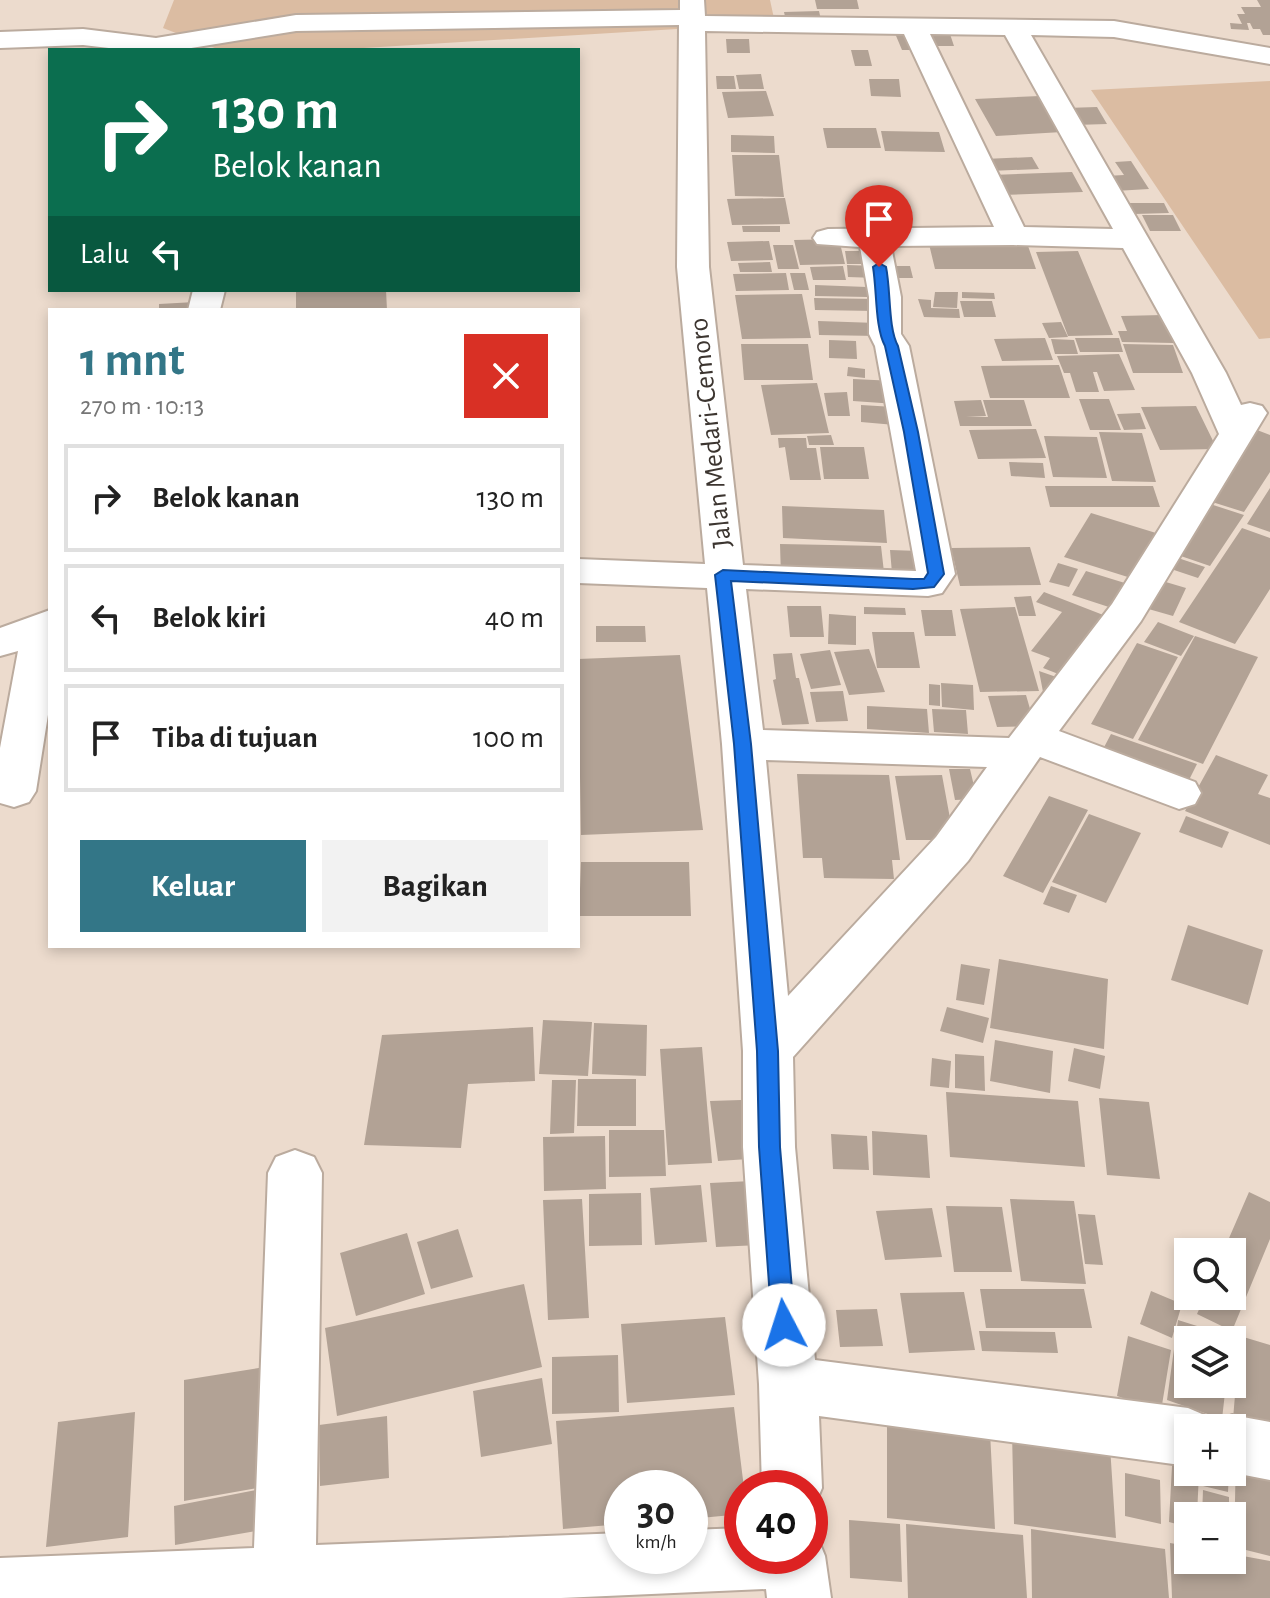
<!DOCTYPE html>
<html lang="id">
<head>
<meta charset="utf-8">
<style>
	:root { --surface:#fff; --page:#f2f2f2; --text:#222; --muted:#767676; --line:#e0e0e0; --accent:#337687 }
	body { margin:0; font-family:"Alegreya Sans",sans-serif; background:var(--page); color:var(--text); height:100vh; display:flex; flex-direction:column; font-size:30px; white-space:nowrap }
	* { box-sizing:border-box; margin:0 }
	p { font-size:26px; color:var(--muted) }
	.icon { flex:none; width:44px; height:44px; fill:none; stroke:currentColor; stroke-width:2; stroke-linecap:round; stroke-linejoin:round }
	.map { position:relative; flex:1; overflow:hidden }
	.panel { position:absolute; left:48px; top:308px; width:532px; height:640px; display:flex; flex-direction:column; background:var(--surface); border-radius:0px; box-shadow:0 4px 12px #0003 }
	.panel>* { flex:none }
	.hud { position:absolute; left:48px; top:48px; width:532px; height:244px; border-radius:0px; box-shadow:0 4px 12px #0003; background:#0b6e4f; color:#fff; overflow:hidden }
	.buttons { position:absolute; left:1174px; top:1238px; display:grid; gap:16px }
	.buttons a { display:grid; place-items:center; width:72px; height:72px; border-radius:0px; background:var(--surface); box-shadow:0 4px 12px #0003; font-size:40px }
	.speed { position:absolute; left:604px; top:1470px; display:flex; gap:16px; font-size:40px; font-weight:700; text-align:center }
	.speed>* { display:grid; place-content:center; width:104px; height:104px; border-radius:50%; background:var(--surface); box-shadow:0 4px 12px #0003; line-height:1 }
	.speed small { font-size:20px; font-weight:400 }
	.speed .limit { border:12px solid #d22; background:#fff; color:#111 }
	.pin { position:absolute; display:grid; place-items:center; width:68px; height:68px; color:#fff; margin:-82px -34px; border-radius:50% 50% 50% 0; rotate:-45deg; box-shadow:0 0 8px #0007 }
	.pin .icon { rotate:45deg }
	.me { position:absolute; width:88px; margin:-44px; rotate:355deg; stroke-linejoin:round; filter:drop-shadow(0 0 6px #0008) }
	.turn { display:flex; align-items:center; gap:28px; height:168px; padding:0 32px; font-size:36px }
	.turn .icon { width:104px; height:104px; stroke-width:2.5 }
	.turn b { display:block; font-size:56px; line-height:68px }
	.then { display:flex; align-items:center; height:76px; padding:0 32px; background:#0003; gap:16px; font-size:30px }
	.round { display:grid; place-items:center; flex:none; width:84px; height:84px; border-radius:0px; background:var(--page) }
	.overview { display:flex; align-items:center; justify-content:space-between; height:136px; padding:0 32px }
	h1 { font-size:48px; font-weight:700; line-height:60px; color:var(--accent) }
	.primary-button { display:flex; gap:16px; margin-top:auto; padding:16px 32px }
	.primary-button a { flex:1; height:92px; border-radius:0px; background:var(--accent); color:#fff; font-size:32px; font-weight:700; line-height:92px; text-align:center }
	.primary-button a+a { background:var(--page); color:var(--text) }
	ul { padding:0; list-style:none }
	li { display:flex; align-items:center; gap:24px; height:108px; margin:0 16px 12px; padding:0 16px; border:4px solid var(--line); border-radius:0px }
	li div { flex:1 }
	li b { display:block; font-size:30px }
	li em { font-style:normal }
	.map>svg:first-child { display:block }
	.green { fill:#dbbca2 }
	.building { fill:#b2a295 }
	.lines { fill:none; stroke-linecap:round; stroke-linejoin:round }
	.minor-casing { stroke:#bbab9e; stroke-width:4 }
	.minor { fill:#fff; fill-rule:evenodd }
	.route { fill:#1a73e8; stroke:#114b97; stroke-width:2 }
	.labels { text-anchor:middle; stroke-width:6; stroke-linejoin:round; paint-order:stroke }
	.street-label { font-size:28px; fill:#3c3530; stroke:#fff }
</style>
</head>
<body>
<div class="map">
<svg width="1270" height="1598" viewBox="0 0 1270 1598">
	<rect width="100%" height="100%" fill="#ecdbcd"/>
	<!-- green -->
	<path class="green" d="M174,0H770L775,23L331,50H220L163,28Z
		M1270,81V338L1259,339L1091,90Z"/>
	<!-- building -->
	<path class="building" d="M815,0H857L859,9H817Z
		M1257,0H1270V35H1263L1260,29H1253L1250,23H1247L1249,30L1231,29L1230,23L1242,24L1237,14H1245L1241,7H1261Z
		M819,11L821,20L786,21L784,12Z
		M894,31H914L921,50H902Z
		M927,31H949L954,46H931Z
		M726,39H749L750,53H727Z
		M851,50H868L872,66H855Z
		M761,74L764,89H739L736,75Z
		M716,76H734L736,89H717Z
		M869,79H899L901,97L871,96Z
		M766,91L774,116L728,118L722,92Z
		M1040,96L1062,132L996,136L975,99Z
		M1097,107L1107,124L1075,125L1066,108Z
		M823,128H876L881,148H827Z
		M881,131L939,132L945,152L885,151Z
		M731,135L774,136L775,153L731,152Z
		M732,155H779L784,197L735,196Z
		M1032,157L1039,169L990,171L984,159Z
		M1131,161L1149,189L1115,191L1106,176L1124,175L1115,162Z
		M1072,172L1083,192L1001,195L992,175Z
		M785,198L790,224L732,225L727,199Z
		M1129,203H1164L1169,213L1134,214Z
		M1142,215H1173L1181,231H1150Z
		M742,226H780V232H743Z
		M839,239L845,264L800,265L794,240Z
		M769,241L773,260L731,261L727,242Z
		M1027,243L1036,269H935L929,244Z
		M773,245H793L799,269H778Z
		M845,251H873L876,264H847Z
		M1078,251L1113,335L1068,336L1036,252Z
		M770,262L772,272H740L738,263Z
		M847,265L876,266L877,278L848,277Z
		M843,266L846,280H813L810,267Z
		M886,266H910L913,278H889Z
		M786,273L789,290L736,291L733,274Z
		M790,273H805L809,290H794Z
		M815,285L867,287L868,297L815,296Z
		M296,290H386L387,310H296Z
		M935,292H958L957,308L933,307Z
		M962,292L994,293L995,299L962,298Z
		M802,294L811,338L742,339L735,295Z
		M814,298L874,299L876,311L815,310Z
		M918,299L931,300V308L959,309L960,318L924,317Z
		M960,301H992L996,317H964Z
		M195,302L194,310H159V304Z
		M1162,315L1174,343L1122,342L1118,331H1127L1121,316Z
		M818,321L877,323L878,336L819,335Z
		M1061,322L1068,337L1049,338L1042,323Z
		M1045,338L1053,360L1002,361L994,339Z
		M1075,338H1119L1123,352H1080Z
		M1051,339L1074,340L1078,354H1055Z
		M829,340L856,341L857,359L829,358Z
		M741,344H808L813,380H744Z
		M1123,344L1173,345L1183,373H1133Z
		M1119,354L1135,390L1104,391L1097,372H1093L1099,392H1076L1070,373H1064L1057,356Z
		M1059,365L1070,398H990L981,366Z
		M848,367L865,369V378L847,376Z
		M853,379L895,381L896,404L853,401Z
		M817,383L829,433L771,435L761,385Z
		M847,392L850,416H828L824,393Z
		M1079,399H1109L1121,430H1090Z
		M981,400L986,416L966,417H988L983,400H1024L1032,426H960L954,401Z
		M861,405L894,407L895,425L861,422Z
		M1196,406L1217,449L1160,450L1141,407Z
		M1140,413L1146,429L1124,430L1117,414Z
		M1036,429L1046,458L978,459L969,430Z
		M1257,430L1270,435V472L1244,512L1209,501Z
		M1099,432L1142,433L1156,482L1112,481Z
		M831,435L834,445H809L807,436Z
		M1044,436L1097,437L1107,478L1053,477Z
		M778,438H806L807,448H816L821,480H790L785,447L779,448Z
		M820,447H864L869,479H824Z
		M1009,462L1043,463L1045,478L1011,476Z
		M1045,486H1153L1160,507H1050Z
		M1270,488V532L1247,524Z
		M1207,503L1244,515L1210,566L1172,553Z
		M782,506L884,510L887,543L783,538Z
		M1091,513L1156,533L1131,578L1064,557Z
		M1242,528L1270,538V589L1235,644L1179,622Z
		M780,544L881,546L885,581L781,577Z
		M1030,547L1041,585L960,586L951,548Z
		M890,550L920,551L924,574L892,573Z
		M1175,557L1205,567L1198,578L1168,568Z
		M1058,563L1078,569L1069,587L1049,582Z
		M1086,571L1128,584L1115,609L1072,595Z
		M1159,580L1186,588L1173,616L1145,608Z
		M1044,592L1111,618L1066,677L1043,668L1050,658L1031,651L1062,612L1036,602Z
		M1031,596L1036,616H1019L1014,597Z
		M787,606H821L824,637H790Z
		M864,607L905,608L906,615L864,614Z
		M1015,607L1039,691L980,692L960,609Z
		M921,610H952L956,636H925Z
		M829,614L856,616V645L828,644Z
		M1158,622L1194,636L1181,656L1144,642Z
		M596,626H645L646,642H596Z
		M872,632H914L920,668H877Z
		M1195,636L1258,657L1203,764L1138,740Z
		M1137,643L1178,657L1133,739L1091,724Z
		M869,649L885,692L849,695L834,652Z
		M830,650L841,685L811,689L800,654Z
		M792,653L796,678H799L809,724L782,725L773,680L776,679L773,654Z
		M680,655L703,830L581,835L578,659Z
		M1039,671L1065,680L1044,697Z
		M941,683L973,685L974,710L942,707Z
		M929,684L940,685V706L929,705Z
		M843,691L848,721L816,722L810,692Z
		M1026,695L1035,726L997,727L988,696Z
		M867,706L927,709L929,733L867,729Z
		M932,709L966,710L968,734L934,732Z
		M1111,734L1197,764L1187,784L1101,753Z
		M1216,755L1268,775L1258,794L1270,798V845L1185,811Z
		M949,769H970L977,799L955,800Z
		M797,774L889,775L900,860H892L894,879L824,878L822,858H803Z
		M942,775L954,840H906L895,776Z
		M1049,796L1088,810L1043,893L1003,876Z
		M1089,814L1141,833L1106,903L1052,882Z
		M1186,816L1229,832L1222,848L1179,832Z
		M581,862H689L691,916H579Z
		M1051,886L1077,895L1069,913L1043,904Z
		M1188,925L1263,950L1248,1005L1171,980Z
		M999,959L1108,979L1104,1049L990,1028Z
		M961,964L990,969L984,1005L956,1000Z
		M947,1007L989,1018L983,1043L940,1031Z
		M543,1020L592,1022L588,1076L539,1074Z
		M594,1023L647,1025L646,1076L592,1074Z
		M533,1027L535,1081L468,1084L461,1148L364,1145L382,1035Z
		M995,1040L1053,1051L1050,1093L990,1081Z
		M702,1047L712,1163L668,1165L660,1049Z
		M1074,1048L1105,1056L1100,1089L1068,1081Z
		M955,1054L984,1056L985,1091L955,1088Z
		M932,1058L951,1061L949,1088L930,1086Z
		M578,1079H636V1126H577Z
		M552,1080H576L574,1133L550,1134Z
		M946,1092L1078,1101L1085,1167L950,1157Z
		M1099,1098L1149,1102L1160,1179L1107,1175Z
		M741,1100L749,1159L718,1161L710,1101Z
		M609,1130H664L666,1176L609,1177Z
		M872,1131L927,1135L930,1178L873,1175Z
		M831,1134L867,1136L869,1170L833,1169Z
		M605,1136L606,1189L544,1191L543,1137Z
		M752,1181L760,1245L716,1247L710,1183Z
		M701,1185L707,1242L655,1245L650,1188Z
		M1249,1192L1270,1202V1239L1232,1331L1197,1314L1205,1296H1232V1252H1223Z
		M641,1193L642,1245L589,1246V1194Z
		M582,1199L589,1318L548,1320L543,1200Z
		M1010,1199L1074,1201L1086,1284L1021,1281Z
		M946,1206L1002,1207L1012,1272H954Z
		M932,1208L942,1257L885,1260L876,1211Z
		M1078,1214L1095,1215L1103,1265L1085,1264Z
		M458,1229L473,1277L431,1289L417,1242Z
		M407,1233L425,1294L356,1316L340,1253Z
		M524,1284L542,1367L337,1416L325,1328Z
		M980,1289H1084L1092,1328H986Z
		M1151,1291L1182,1304L1172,1338L1140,1324Z
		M964,1292L975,1350L909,1353L900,1293Z
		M877,1309L883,1346L840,1347L836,1310Z
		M725,1317L735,1395L627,1403L621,1324Z
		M1178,1320L1232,1337L1231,1340H1188V1384H1226L1222,1419L1167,1400Z
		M979,1331L1055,1332L1058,1353L982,1351Z
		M1128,1336L1171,1350L1161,1411L1117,1396Z
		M1240,1336L1270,1345V1430L1233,1419Z
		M618,1355L619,1412L552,1414V1357Z
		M271,1366L274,1485L184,1501V1380Z
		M542,1378L552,1444L481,1457L473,1391Z
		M734,1407L744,1488H742V1514L690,1519V1488H622V1524L563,1529L556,1421Z
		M135,1412L128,1537L46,1547L58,1422Z
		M387,1416L389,1478L320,1486L319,1425Z
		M887,1421L990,1432L995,1529L887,1518Z
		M1012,1432L1110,1446L1116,1538L1014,1524Z
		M1173,1448L1188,1452V1472H1199L1197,1516H1188V1527L1169,1522Z
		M1236,1454L1270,1462V1556L1234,1547Z
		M1204,1472H1229L1228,1492L1203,1486Z
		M1125,1473L1160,1480L1161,1524L1125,1516Z
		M266,1488L267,1529L175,1545L174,1506Z
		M1203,1490L1229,1497V1516H1202Z
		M849,1520L900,1524L902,1582L850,1578Z
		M906,1524L1023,1535L1027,1598H908Z
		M1031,1529L1165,1549L1169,1598H1032Z
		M1170,1543L1188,1546V1560H1232V1554L1270,1561V1598H1172Z"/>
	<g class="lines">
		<!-- minor casing -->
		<g class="minor-casing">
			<path id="minor" d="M680,0H704L705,16L1114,21L1270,48V64L1114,37L1031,35L1226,373L1241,405L1250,403L1262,406L1267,413L1141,621L1059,731L1195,782L1201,793L1195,804L1179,809L1040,757L968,861L793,1057L795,1147L815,1360L1188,1408L1209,1417L1212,1423L1232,1415L1270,1422V1480L1229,1472H1232V1428H1188V1466L819,1416L822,1488L813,1509L810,1511V1488H762L759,1384L743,1147V1051L722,744L707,588L578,583V559L705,564L677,267L679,25L296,31L179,50H126L83,45L0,48V32L83,29L156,38L296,15L680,10ZM705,31L904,34L994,227L828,229L817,232L813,238L817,244L860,247L869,297V334L875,346L916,571L743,565L709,267ZM930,34L1005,35L1113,229L1024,227ZM1013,245L1123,248L1192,373L1219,434L1112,604L1009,738L763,730L746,589L928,596L942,593L955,574L909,346L901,334V297L891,246ZM766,760L987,767L936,837L788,996Z
				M193,290H225L220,310H188Z
				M50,610V702L36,791L29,802L14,807L0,803V748L18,651L0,656V628Z
				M295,1150L314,1157L322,1173L316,1545L622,1533V1556H690V1530L742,1528V1556H810V1531L816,1534L825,1556L831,1598H767L766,1589L561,1598H0V1558L254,1548L268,1173L276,1157Z"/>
		</g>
		<!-- minor -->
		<use href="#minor" class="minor"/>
	</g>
	<!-- route -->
	<path class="route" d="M879,263L886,267C891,291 888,328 898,346L918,432L944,574L934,587L913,589L731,581L751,744L778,1051L780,1147L795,1325L792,1332L784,1336L775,1332L772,1325L759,1147L757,1051L734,744L715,575L723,570L913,579H924L928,573L904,432L885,346C875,328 877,291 873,267Z"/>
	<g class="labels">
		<!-- street labels -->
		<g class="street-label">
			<text transform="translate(709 433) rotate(-96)" y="10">Jalan Medari-Cemoro</text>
		</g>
	</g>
</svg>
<div class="buttons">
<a><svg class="icon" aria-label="search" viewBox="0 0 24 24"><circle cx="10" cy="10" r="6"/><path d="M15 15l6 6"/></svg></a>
<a><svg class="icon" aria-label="layers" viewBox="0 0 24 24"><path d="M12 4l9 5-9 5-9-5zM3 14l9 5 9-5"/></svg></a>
<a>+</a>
<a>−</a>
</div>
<div class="speed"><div>30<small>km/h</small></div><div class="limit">40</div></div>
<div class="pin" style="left:879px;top:267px;background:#d93025"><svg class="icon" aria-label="arrive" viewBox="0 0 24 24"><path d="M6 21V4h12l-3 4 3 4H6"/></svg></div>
<svg class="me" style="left:784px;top:1325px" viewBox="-20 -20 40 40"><circle r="19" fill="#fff"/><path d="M0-13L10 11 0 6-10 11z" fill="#1a73e8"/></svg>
<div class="hud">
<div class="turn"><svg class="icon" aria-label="right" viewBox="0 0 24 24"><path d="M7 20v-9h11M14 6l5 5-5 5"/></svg><div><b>130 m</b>Belok kanan</div></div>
<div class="then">Lalu<svg class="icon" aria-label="left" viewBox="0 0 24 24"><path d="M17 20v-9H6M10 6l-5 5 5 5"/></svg></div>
</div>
<section class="panel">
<div class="overview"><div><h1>1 mnt</h1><p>270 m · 10:13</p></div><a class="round" style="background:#d93025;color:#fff"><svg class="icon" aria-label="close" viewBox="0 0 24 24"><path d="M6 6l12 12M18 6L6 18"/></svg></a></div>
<ul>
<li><svg class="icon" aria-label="right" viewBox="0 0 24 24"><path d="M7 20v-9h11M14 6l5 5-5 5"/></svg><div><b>Belok kanan</b></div><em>130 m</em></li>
<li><svg class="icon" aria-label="left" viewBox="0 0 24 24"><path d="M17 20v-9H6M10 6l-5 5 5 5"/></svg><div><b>Belok kiri</b></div><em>40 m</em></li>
<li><svg class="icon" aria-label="arrive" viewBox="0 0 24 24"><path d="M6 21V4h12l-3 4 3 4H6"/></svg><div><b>Tiba di tujuan</b></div><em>100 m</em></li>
</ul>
<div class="primary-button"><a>Keluar</a><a>Bagikan</a></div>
</section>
</div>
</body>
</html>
